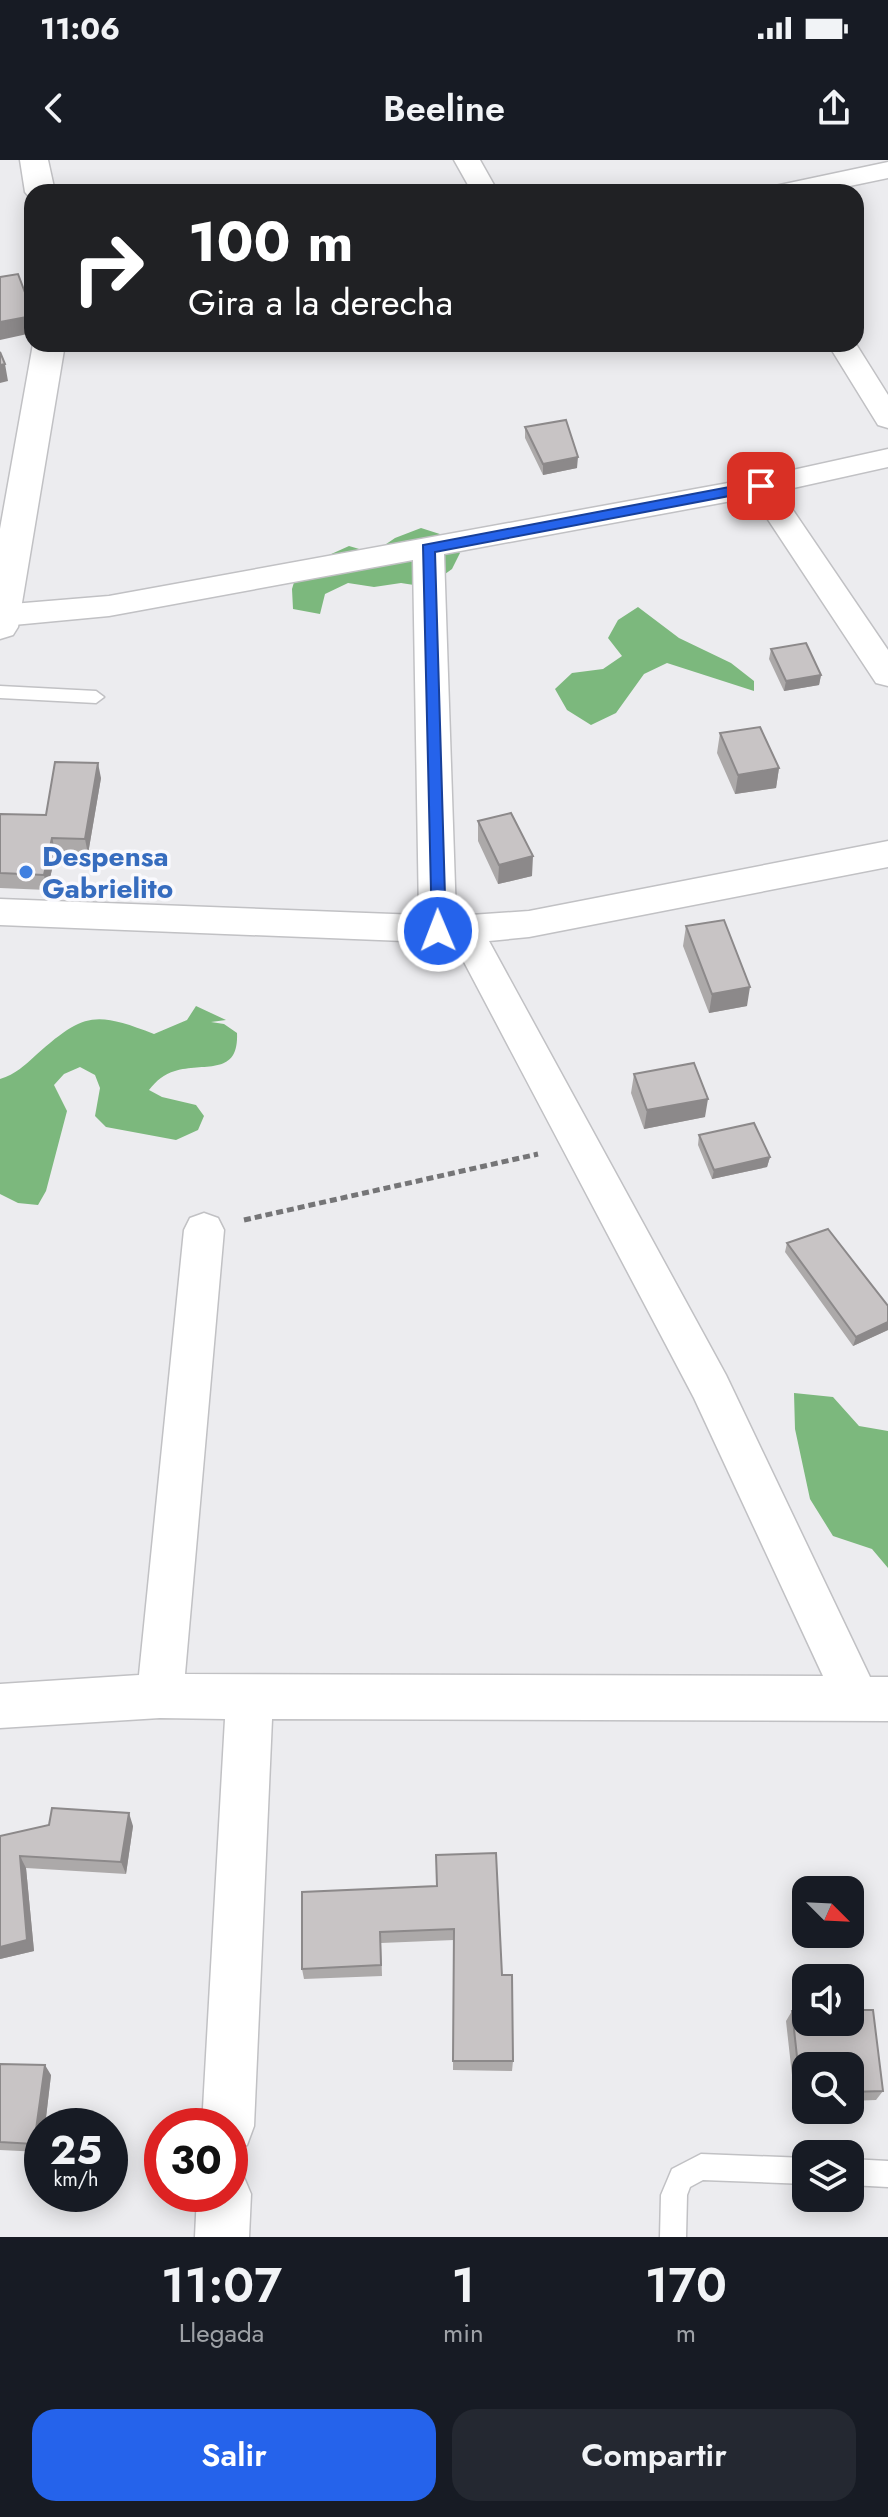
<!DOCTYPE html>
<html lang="es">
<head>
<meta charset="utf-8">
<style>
	:root { --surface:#171b24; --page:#242831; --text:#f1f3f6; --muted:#9ea1a6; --accent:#2563eb }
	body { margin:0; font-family:Jost,sans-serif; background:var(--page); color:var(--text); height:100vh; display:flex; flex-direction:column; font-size:30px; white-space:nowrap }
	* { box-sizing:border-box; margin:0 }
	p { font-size:26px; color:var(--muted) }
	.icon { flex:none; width:44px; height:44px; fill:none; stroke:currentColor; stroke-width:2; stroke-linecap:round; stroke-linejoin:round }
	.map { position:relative; height:2077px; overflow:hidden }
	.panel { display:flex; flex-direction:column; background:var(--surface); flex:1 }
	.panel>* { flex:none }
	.hud { position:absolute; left:24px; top:24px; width:840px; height:168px; border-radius:24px; box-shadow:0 4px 20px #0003; background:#202124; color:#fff; overflow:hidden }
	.needle { width:52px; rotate:114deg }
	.fabs { position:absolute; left:792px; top:1716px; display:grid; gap:16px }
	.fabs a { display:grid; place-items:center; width:72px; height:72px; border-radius:16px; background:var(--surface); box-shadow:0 4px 20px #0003; font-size:40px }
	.speed { position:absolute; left:24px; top:1948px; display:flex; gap:16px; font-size:40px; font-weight:700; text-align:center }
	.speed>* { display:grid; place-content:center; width:104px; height:104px; border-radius:50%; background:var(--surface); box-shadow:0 4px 20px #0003; line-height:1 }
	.speed small { font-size:20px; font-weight:400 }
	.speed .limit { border:12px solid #d22; background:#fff; color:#111 }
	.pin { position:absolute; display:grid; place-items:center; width:68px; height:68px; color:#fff; margin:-34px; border-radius:16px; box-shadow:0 4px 12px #0006 }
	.me { position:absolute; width:88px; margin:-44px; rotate:359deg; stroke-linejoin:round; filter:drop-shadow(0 0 6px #0008) }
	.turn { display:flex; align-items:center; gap:28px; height:168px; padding:0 32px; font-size:36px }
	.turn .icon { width:104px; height:104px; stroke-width:2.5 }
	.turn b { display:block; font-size:56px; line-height:68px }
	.eta { display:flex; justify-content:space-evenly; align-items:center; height:136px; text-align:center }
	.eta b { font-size:48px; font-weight:600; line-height:56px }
	.action { display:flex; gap:16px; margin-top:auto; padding:16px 32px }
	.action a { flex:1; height:92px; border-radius:24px; background:var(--accent); color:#fff; font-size:32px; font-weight:600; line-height:92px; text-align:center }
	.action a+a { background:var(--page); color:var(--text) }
	.status { display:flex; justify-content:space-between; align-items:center; height:56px; padding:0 40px; background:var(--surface); direction:ltr }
	.status svg { height:22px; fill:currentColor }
	header { display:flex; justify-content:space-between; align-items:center; height:104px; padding:0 32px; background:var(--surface); font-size:36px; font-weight:600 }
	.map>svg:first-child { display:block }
	.forest { fill:#7cb87d }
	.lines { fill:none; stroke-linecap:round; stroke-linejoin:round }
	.lane-casing { stroke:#c1c1c4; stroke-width:3 }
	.street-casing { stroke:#c1c1c4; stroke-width:3 }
	.secondary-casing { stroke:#c1c1c4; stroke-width:3 }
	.path { stroke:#757577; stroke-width:5; stroke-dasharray:7 4; stroke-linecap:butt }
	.lane { fill:#fff; fill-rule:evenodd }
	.street { fill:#fff; fill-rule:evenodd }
	.secondary { fill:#fff; fill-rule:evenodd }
	.wall { fill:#aca9a9 }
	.shaded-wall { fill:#8c898a }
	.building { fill:#c8c4c5; stroke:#8c898a; stroke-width:2 }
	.route { fill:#2563eb; stroke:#184099; stroke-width:2 }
	.shop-dot { fill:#3f7fe0; stroke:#f9f9fd; stroke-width:3 }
	.labels { text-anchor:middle; stroke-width:7; stroke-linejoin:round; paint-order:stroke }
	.shop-label { font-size:28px; font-weight:bold; fill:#366cbe; stroke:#f9f9fd; text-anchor:start }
</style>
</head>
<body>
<div class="status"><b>11:06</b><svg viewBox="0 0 49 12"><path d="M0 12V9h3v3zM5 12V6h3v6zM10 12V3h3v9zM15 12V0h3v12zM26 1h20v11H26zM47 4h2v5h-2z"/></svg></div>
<header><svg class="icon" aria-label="back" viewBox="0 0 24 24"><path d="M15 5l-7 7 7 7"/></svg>Beeline<svg class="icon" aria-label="share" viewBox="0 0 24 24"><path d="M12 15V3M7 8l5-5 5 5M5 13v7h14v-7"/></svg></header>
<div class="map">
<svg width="888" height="2077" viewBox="0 0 888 2077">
	<rect width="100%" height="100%" fill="#ececef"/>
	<!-- forest -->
	<path class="forest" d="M421,368L446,376L460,393L452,409L427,427L401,423L374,427L348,423L325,434L320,454L293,449L292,429L298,409L349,386L373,393L395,378Z
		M638,447L679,478L731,503L754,521V531L667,503L644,514L616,553L591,565L567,550L555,529L572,513L603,509L622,496L608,478L618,460Z
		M196,846L226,860L211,862L224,864L237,873C239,917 204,902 175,911C164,914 156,921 149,930L162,937L196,945L204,956L198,970L176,980L106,967L95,956L100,928L95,915L80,907L64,914L54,925L67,951L46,1031L38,1045L18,1043L0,1034V919C16,914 24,906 36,895C84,853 94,851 154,874L187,860Z
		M794,1233L833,1237L859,1266L888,1271V1408L872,1389L833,1376L810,1339L795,1269Z"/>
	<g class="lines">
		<!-- lane casing -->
		<g class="lane-casing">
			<path id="lane" d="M0,526L96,531L104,537L96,543L0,538Z
				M701,1994L806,1998V2024L703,2020L690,2027L687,2035L686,2077H660L661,2035L672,2009Z
				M850,1999L888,2001V2027L850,2025Z"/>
		</g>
		<!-- street casing -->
		<g class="street-casing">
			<path id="street" d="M454,0H480L498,32H472Z
				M888,2V18L821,32H771L775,26Z
				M828,184H856L888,235V268L878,265Z
				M888,289V307L780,331L888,490V526L876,523L753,337L444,394L456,756L529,751L888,681V707L529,777L489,781L726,1215L870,1517H888V1561L272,1559L254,1966L247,1985L230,1991V1966H202L225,1559L160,1558L0,1568V1524L139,1515L184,1070L190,1058L204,1053L218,1058L224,1070L185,1514L823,1516L694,1238L454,783L0,765V739L419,755L413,400L109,456L3,466L0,465V445L109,436L761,317Z
				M230,2010L243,2015L251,2034L249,2077H195L197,2034H230Z"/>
		</g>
		<!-- secondary casing -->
		<g class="secondary-casing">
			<path id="secondary" d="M20,0H48L55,32H32L30,38L25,32Z
				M33,184H65L18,467L13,475L0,479V369Z"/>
		</g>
		<!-- path -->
		<path class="path" d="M244,1060L538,994"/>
		<!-- lane -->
		<use href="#lane" class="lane"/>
		<!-- street -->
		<use href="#street" class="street"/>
		<!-- secondary -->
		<use href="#secondary" class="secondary"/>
	</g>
	<!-- wall -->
	<path class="wall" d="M525,267L577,308L543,315L525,278Z
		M771,489L821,515L819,525L784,531L769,499Z
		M720,573L779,608L776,628L735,634L717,593Z
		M101,618L88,694L56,693L47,730L0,728V654L46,655Z
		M478,661L532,716L498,724L478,681Z
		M686,766L747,846L709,853L683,786Z
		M634,914L705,957L644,969L631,933Z
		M699,975L770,997L767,1007L712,1019L698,985Z
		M787,1083L888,1146V1170L853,1186L785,1092Z
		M133,1666L126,1714L26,1708L34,1791L0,1799V1676Z
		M437,1726L502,1815L513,1901L512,1911L453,1910L454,1780L381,1783L382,1816L304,1819L302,1809Z
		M792,1851L883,1931L876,1940L850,1941V1906H806V1942H795L786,1861Z
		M0,1904L51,1915L45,1966H42L41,1992L0,1990Z"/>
	<!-- shaded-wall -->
	<path class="shaded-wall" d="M32,156V173L0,180V162Z
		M5,204L8,221L0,223V205Z
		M578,297L577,308L543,315V304Z
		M821,515L819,525L784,531L786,521Z
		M98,603L101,618L88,694L85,679Z
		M779,608L776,628L735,634L738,615Z
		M52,678L56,693L47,730L44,715Z
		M533,696L532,716L498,724L499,705Z
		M750,827L747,846L709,853L712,834Z
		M708,939L705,957L644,969L647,950Z
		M770,997L767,1007L712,1019L714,1010Z
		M888,1162V1170L853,1186L856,1177Z
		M129,1653L133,1666L126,1714L121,1702Z
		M20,1696L26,1708L34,1791L0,1799V1787Z
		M45,1905L51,1915L45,1966H42L41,1992L34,1984Z"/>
	<!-- building -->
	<path class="building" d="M18,114L32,151V156L0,162V117Z
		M0,192L5,204L0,205Z
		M566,260L578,297L543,304L525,267Z
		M806,483L821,515L786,521L771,489Z
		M760,567L779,608L738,615L720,573Z
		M55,602L98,603L85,679L52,678L44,715L0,713V654L46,655Z
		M511,653L533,696L499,705L478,661Z
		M724,760L750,827L712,834L686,766Z
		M694,903L708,939L647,950L634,914Z
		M754,963L770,997L714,1010L699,975Z
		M828,1069L888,1146V1162L856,1177L787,1083Z
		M52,1648L129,1653L121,1702L20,1696L27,1780L0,1787V1676L49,1665Z
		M496,1693L502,1815H512L513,1901H453L454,1769L380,1772L381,1805L302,1809V1732L437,1726L436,1695Z
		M850,1850H873L883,1931L850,1932V1906H806V1933H801L792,1851H806V1862H850Z
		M0,1904L45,1905L34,1984L0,1982Z"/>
	<!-- route -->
	<path class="route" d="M761,321L766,323V329L435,392L446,771L444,775H432L423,385Z"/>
	<!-- markers -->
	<circle class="shop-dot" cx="26" cy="712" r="8"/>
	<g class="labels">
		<!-- shop labels -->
		<g class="shop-label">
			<text x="42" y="706">Despensa<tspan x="42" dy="32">Gabrielito</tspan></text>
		</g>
	</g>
</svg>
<div class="fabs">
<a><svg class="needle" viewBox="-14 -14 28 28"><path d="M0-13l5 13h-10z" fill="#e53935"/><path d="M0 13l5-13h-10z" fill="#9ea1a6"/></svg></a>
<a><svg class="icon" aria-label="sound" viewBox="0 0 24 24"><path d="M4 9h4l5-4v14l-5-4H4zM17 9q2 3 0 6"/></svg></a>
<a><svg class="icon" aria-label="search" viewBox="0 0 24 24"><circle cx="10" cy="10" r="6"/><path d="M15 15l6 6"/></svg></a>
<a><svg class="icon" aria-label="layers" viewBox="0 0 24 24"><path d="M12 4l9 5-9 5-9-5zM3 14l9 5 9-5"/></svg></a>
</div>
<div class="speed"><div>25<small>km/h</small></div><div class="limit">30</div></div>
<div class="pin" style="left:761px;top:326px;background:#d93025"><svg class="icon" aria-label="arrive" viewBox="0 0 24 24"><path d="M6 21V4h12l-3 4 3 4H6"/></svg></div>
<svg class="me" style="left:438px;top:771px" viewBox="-20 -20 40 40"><circle r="17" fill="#2563eb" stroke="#fff" stroke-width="3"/><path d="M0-11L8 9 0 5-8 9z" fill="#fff"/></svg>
<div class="hud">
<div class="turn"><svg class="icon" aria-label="right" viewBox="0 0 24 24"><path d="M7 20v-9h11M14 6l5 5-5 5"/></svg><div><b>100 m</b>Gira a la derecha</div></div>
</div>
</div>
<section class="panel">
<div class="eta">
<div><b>11:07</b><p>Llegada</p></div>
<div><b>1</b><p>min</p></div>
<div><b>170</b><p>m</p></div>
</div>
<div class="action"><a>Salir</a><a>Compartir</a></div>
</section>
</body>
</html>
